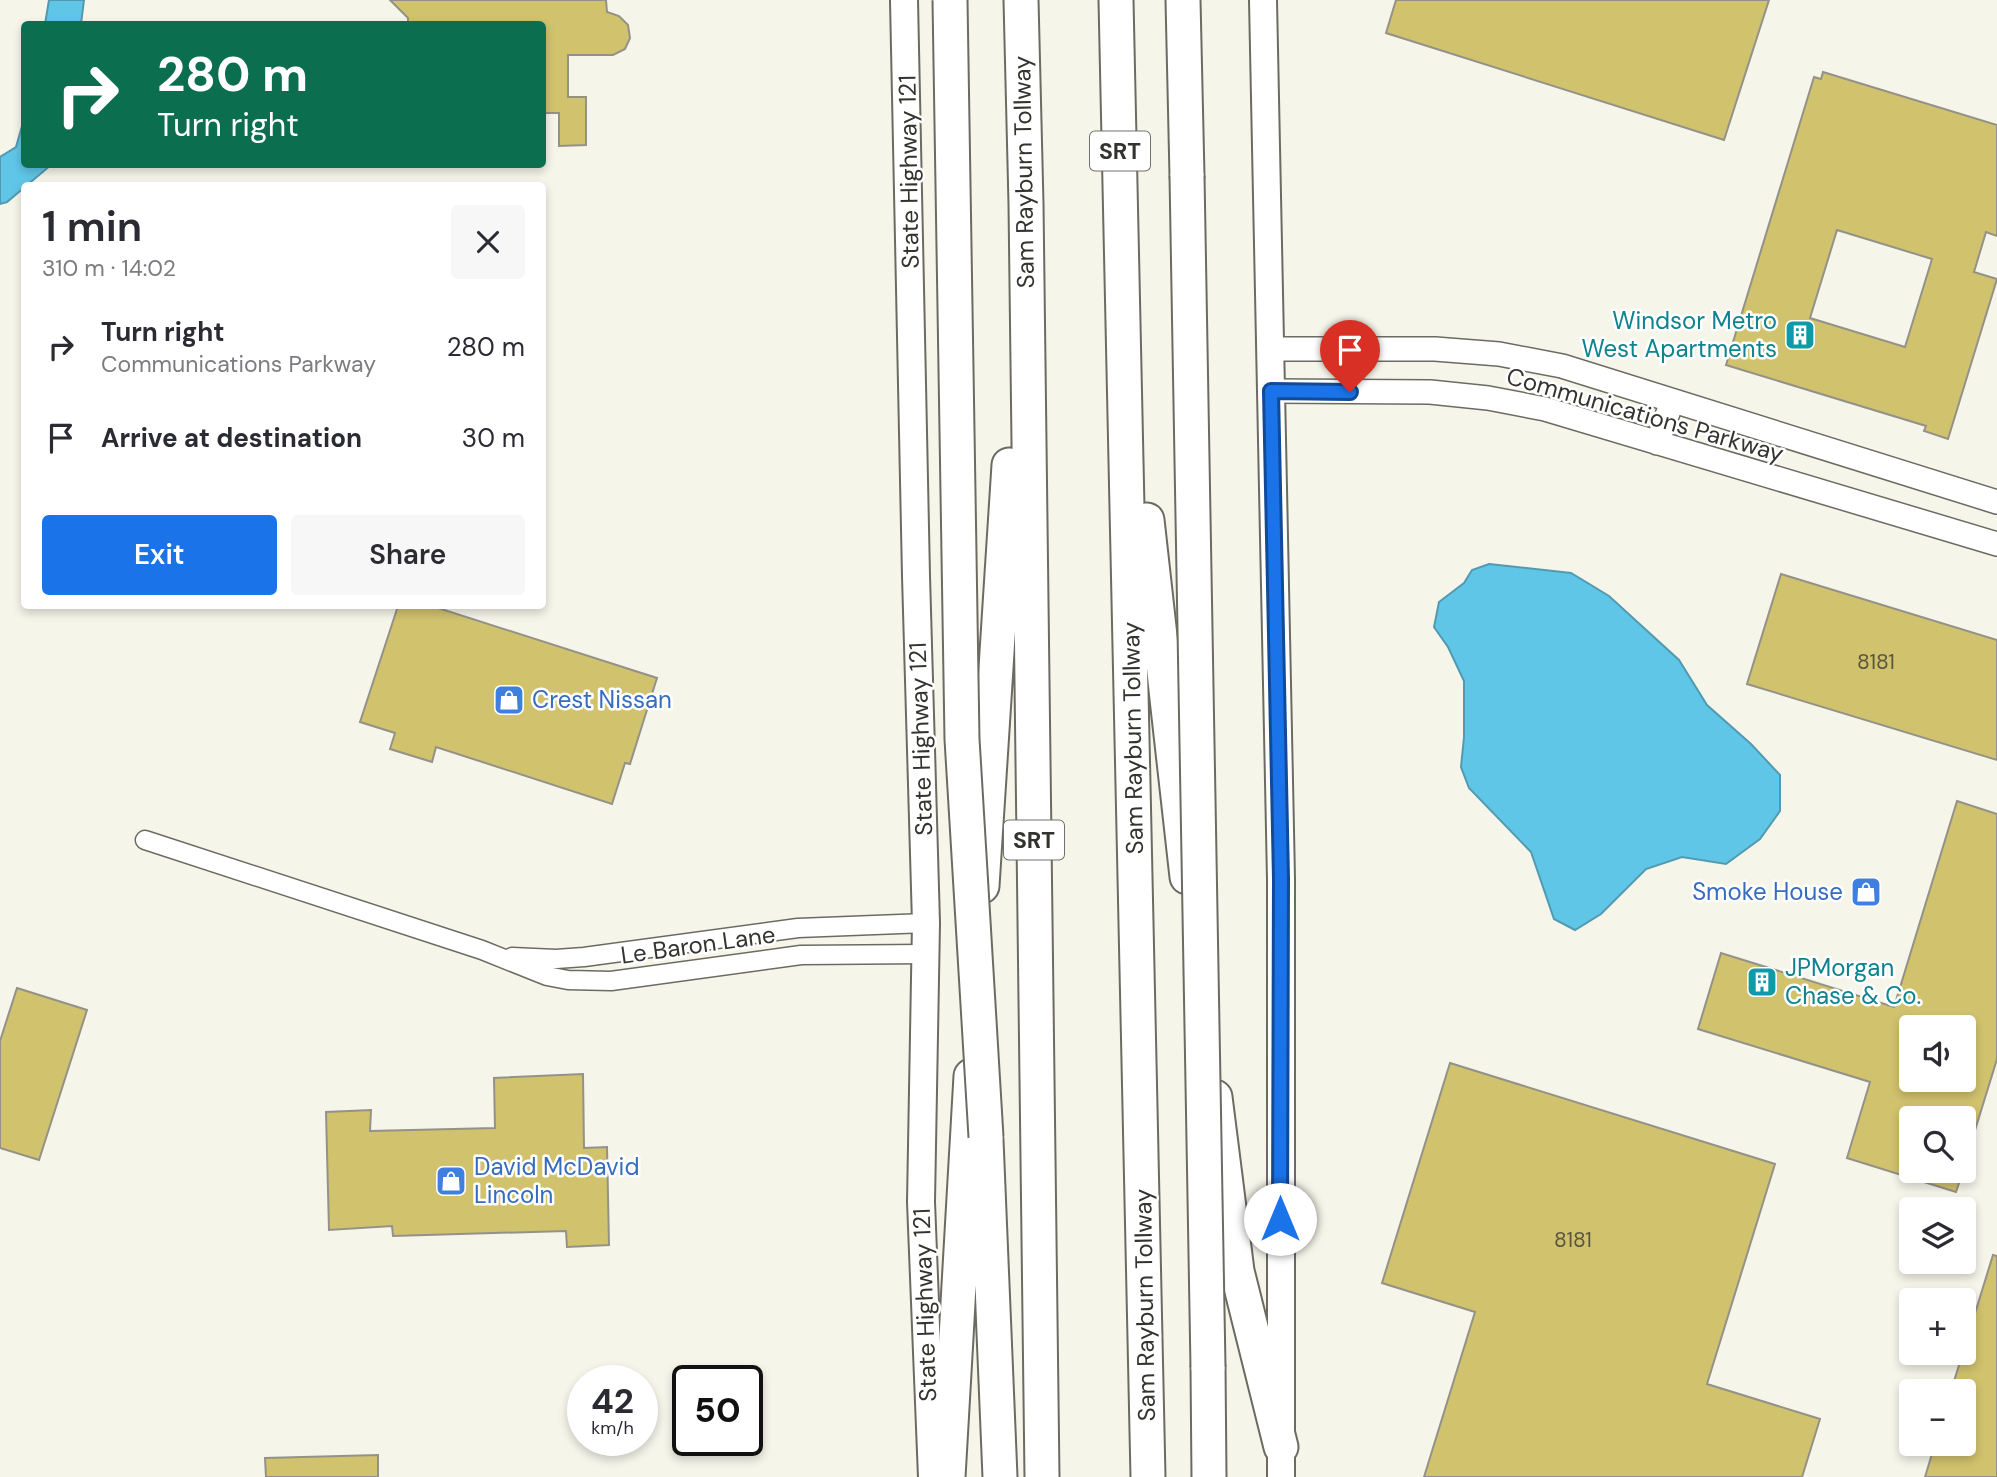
<!DOCTYPE html>
<html lang="en">
<head>
<meta charset="utf-8">
<style>
	:root { --surface:#fff; --page:#f7f7f7; --text:#2b2b33; --muted:#7c7c81; --accent:#1a73e8 }
	body { margin:0; font-family:"DM Sans",sans-serif; background:var(--page); color:var(--text); height:100vh; display:flex; flex-direction:column; font-size:26px; white-space:nowrap }
	* { box-sizing:border-box; margin:0 }
	p { font-size:23px; color:var(--muted) }
	.icon { flex:none; width:38px; height:38px; fill:none; stroke:currentColor; stroke-width:2; stroke-linecap:round; stroke-linejoin:round }
	.map { position:relative; flex:1; overflow:hidden }
	.details { position:absolute; left:21px; top:182px; width:525px; height:427px; display:flex; flex-direction:column; background:var(--surface); border-radius:7px; box-shadow:0 4px 10px #0003 }
	.details>* { flex:none }
	.banner { position:absolute; left:21px; top:21px; width:525px; height:147px; border-radius:7px; box-shadow:0 4px 10px #0003; background:#0b6e4f; color:#fff; overflow:hidden }
	.tools { position:absolute; left:1899px; top:1015px; display:grid; gap:14px }
	.tools a { display:grid; place-items:center; width:77px; height:77px; border-radius:7px; background:var(--surface); box-shadow:0 4px 10px #0003; font-size:35px }
	.speed { position:absolute; left:567px; top:1365px; display:flex; gap:14px; font-size:35px; font-weight:700; text-align:center }
	.speed>* { display:grid; place-content:center; width:91px; height:91px; border-radius:50%; background:var(--surface); box-shadow:0 4px 10px #0003; line-height:1 }
	.speed small { font-size:18px; font-weight:400 }
	.speed .limit { border:4px solid #111; border-radius:10px; background:#fff; color:#111 }
	.pin { position:absolute; display:grid; place-items:center; width:60px; height:60px; color:#fff; margin:-72px -30px; border-radius:50% 50% 50% 0; rotate:-45deg; box-shadow:0 0 7px #0007 }
	.pin .icon { rotate:45deg }
	.me { position:absolute; width:77px; margin:-38px; rotate:0deg; stroke-linejoin:round; filter:drop-shadow(0 0 5px #0008) }
	.turn { display:flex; align-items:center; gap:24px; height:147px; padding:0 21px; font-size:32px }
	.turn .icon { width:91px; height:91px; stroke-width:2.5 }
	.turn b { display:block; font-size:49px; line-height:60px }
	.round { display:grid; place-items:center; flex:none; width:74px; height:74px; border-radius:7px; background:var(--page) }
	.summary { display:flex; align-items:center; justify-content:space-between; height:119px; padding:0 21px }
	h1 { font-size:42px; font-weight:600; line-height:52px }
	.action { display:flex; gap:14px; margin-top:auto; padding:14px 21px }
	.action a { flex:1; height:80px; border-radius:7px; background:var(--accent); color:#fff; font-size:28px; font-weight:600; line-height:80px; text-align:center }
	.action a+a { background:var(--page); color:var(--text) }
	ul { padding:0; list-style:none }
	li { display:flex; align-items:center; gap:21px; height:91px; padding:0 21px }
	li div { flex:1 }
	li b { display:block; font-size:26px }
	li em { font-style:normal }
	.map>svg:first-child { display:block }
	.water { fill:#60c6e8; stroke:#529ab0; stroke-width:2 }
	.building { fill:#d1c26e; stroke:#949288; stroke-width:2; fill-rule:evenodd }
	.lines { fill:none; stroke-linecap:round; stroke-linejoin:round }
	.minor-casing { stroke:#6c6b62; stroke-width:21 }
	.tertiary-casing { stroke:#6c6b62; stroke-width:26 }
	.secondary-casing { stroke:#6c6b62; stroke-width:30 }
	.motorway-casing { stroke:#6c6b62; stroke-width:37 }
	.minor { stroke:#fff; stroke-width:18 }
	.tertiary { stroke:#fff; stroke-width:23 }
	.secondary { stroke:#fff; stroke-width:26 }
	.motorway { stroke:#fff; stroke-width:33 }
	.motorway-bridge-casing { stroke:#6c6b62; stroke-width:37; stroke-linecap:butt }
	.motorway-bridge { stroke:#fff; stroke-width:33 }
	.route-casing { stroke:#114b97; stroke-width:18 }
	.route { stroke:#1a73e8; stroke-width:12 }
	.labels { text-anchor:middle; stroke-width:5; stroke-linejoin:round; paint-order:stroke }
	.number-label { font-size:21px; fill:#5a573f }
	.shield { fill:#fff; stroke:#70706d; stroke-width:2 }
	.shield-label { font-size:23px; font-weight:bold; fill:#33332f }
	.street-label { font-size:24px; fill:#33332f; stroke:#fff }
	.culture-label { font-size:24px; fill:#0d838f; stroke:#fff; text-anchor:end }
	.shop-label { font-size:24px; fill:#366cbe; stroke:#fff; text-anchor:start }
</style>
</head>
<body>
<div class="map">
<svg width="1997" height="1477" viewBox="0 0 1997 1477">
	<rect width="100%" height="100%" fill="#f6f5ea"/>
	<!-- water -->
	<path class="water" d="M49,0H84L81,24H45Z
		M24,119V164L51,165L7,202L0,204V157L16,147Z
		M1489,564L1571,573L1609,596L1679,660L1707,705L1751,744L1780,775V811L1760,839L1726,864L1682,857L1646,869L1601,914L1575,930L1554,919L1531,852L1469,788L1461,767L1464,737V681L1448,647L1434,627L1439,602L1464,583L1472,570Z"/>
	<!-- building -->
	<path class="building" d="M390,0H606L607,12L619,16L628,25L630,38L625,49L613,55H568V97H586V145L559,146V113H542V24H408V18Z
		M1396,0H1769L1724,140L1386,33Z
		M1823,72L1997,125V236L1986,232L1974,272L1997,279L1948,439L1924,431L1926,426L1726,365L1814,77L1821,79ZM1837,230L1932,259L1905,347L1810,318Z
		M1781,574L1997,640V760L1747,684Z
		M398,606H432L657,678L630,764L625,763L612,804L436,747L432,762L390,749L395,733L360,722Z
		M1957,801L1997,814V1059L1967,1156L1964,1155V1118H1911V1171H1963L1956,1192L1847,1158L1870,1082L1698,1029L1721,953L1894,1007ZM1911,1027H1964V1080H1911Z
		M1859,881L1877,887L1872,903L1854,898Z
		M17,988L87,1010L39,1160L0,1148V1041Z
		M1450,1063L1775,1164L1707,1384L1820,1419L1802,1477H1424L1475,1312L1382,1283Z
		M583,1074L584,1148L607,1147L609,1245L567,1247L566,1231L393,1236L392,1226L329,1230L326,1112L371,1110L370,1131L495,1128L494,1078Z
		M1993,1255L1997,1256V1477H1925L1935,1444H1964V1391H1951Z
		M378,1455V1477H266L265,1458Z"/>
	<g class="lines">
		<!-- minor casing -->
		<g class="minor-casing">
			<path id="minor" d="M145,840L482,950L547,976L568,980L611,981L801,955L926,954
				M512,957L556,959L584,957L798,928L926,923"/>
		</g>
		<!-- tertiary casing -->
		<g class="tertiary-casing">
			<path id="tertiary" d="M1270,349H1435L1499,354L1562,366L1997,502
				M1271,391L1430,392L1488,398L1545,409L1997,544
				M1657,443L1672,402"/>
		</g>
		<!-- secondary casing -->
		<g class="secondary-casing">
			<path id="secondary" d="M904,0L916,576L926,923L921,1202L932,1477
				M1263,0L1281,879V1477"/>
		</g>
		<!-- motorway casing -->
		<g class="motorway-casing">
			<path id="motorway" d="M1021,0L1026,204L1042,1477
				M1116,0L1148,1477
				M1183,0L1187,176
				M1147,520L1187,877
				M982,886L1009,465
				M1215,1097L1237,1271L1281,1447
				M986,1140L1000,1477
				M1208,1367L1209,1477
				M948,1477L971,1076"/>
		</g>
		<!-- minor -->
		<use href="#minor" class="minor"/>
		<!-- tertiary -->
		<use href="#tertiary" class="tertiary"/>
		<!-- secondary -->
		<use href="#secondary" class="secondary"/>
		<!-- motorway -->
		<use href="#motorway" class="motorway"/>
		<!-- motorway-bridge casing -->
		<g class="motorway-bridge-casing">
			<path id="motorway-bridge" d="M950,0L962,739L986,1137
				M1187,176L1208,1367"/>
		</g>
		<!-- motorway-bridge -->
		<use href="#motorway-bridge" class="motorway-bridge"/>
	</g>
	<g class="lines">
		<!-- route casing -->
		<g class="route-casing">
			<path id="route" d="M1280,1219L1281,879L1271,391L1350,392"/>
		</g>
		<!-- route -->
		<use href="#route" class="route"/>
	</g>
	<!-- icons -->
	<defs>
		<g id="building-square" transform="scale(1.575)"><rect x="-9" y="-9" width="18" height="18" rx="4" fill="#0f9aa8" stroke="#fff"/><path d="M-4-6H4V6H1V3H-1V6H-4ZM-2.5-4.3h1.7v1.8h-1.7ZM.8-4.3h1.7v1.8H.8ZM-2.5-1h1.7V.8h-1.7ZM.8-1h1.7V.8H.8Z" fill="#fff"/></g>
		<g id="shop-square" transform="scale(1.575)"><rect x="-9" y="-9" width="18" height="18" rx="4" fill="#3f7fe0" stroke="#fff"/><path d="M-5-2.5h2.3a2.7 3.5 0 0 1 5.4 0H5L5.5 6h-11ZM-1.5-2.5h3a1.5 2.3 0 0 0-3 0Z" fill="#fff"/></g>
	</defs>
	<g fill-rule="evenodd">
		<use href="#building-square" x="1800" y="335"/>
		<use href="#shop-square" x="509" y="700"/>
		<use href="#shop-square" x="1866" y="892"/>
		<use href="#building-square" x="1762" y="982"/>
		<use href="#shop-square" x="451" y="1181"/>
	</g>
	<g class="labels">
		<!-- number labels -->
		<g class="number-label">
			<text x="1876" y="669">8181</text>
			<text x="1573" y="1247">8181</text>
		</g>
		<!-- shield labels -->
		<g class="shield">
			<rect x="1090" y="131.5" width="60" height="39" rx="5"/>
			<rect x="1004" y="820.5" width="60" height="39" rx="5"/>
		</g>
		<g class="shield-label">
			<text x="1120" y="159">SRT</text>
			<text x="1034" y="848">SRT</text>
		</g>
		<!-- street labels -->
		<g class="street-label">
			<text transform="translate(909 172) rotate(-91)" y="8">State Highway 121</text>
			<text transform="translate(1024 172) rotate(-91)" y="8">Sam Rayburn Tollway</text>
			<text transform="translate(1645 415) rotate(16)" y="8">Communications Parkway</text>
			<text transform="translate(1133 738) rotate(-91)" y="8">Sam Rayburn Tollway</text>
			<text transform="translate(921 739) rotate(-92)" y="8">State Highway 121</text>
			<text transform="translate(698 945) rotate(-8)" y="8">Le Baron Lane</text>
			<text transform="translate(925 1305) rotate(-92)" y="8">State Highway 121</text>
			<text transform="translate(1145 1305) rotate(-91)" y="8">Sam Rayburn Tollway</text>
		</g>
		<!-- culture labels -->
		<g class="culture-label">
			<text x="1777" y="329">Windsor Metro<tspan x="1777" dy="28">West Apartments</tspan></text>
			<text x="1785" y="976" text-anchor="start">JPMorgan<tspan x="1785" dy="28">Chase &amp; Co.</tspan></text>
		</g>
		<!-- shop labels -->
		<g class="shop-label">
			<text x="532" y="708">Crest Nissan</text>
			<text x="1843" y="900" text-anchor="end">Smoke House</text>
			<text x="474" y="1175">David McDavid<tspan x="474" dy="28">Lincoln</tspan></text>
		</g>
	</g>
</svg>
<div class="tools">
<a><svg class="icon" aria-label="sound" viewBox="0 0 24 24"><path d="M4 9h4l5-4v14l-5-4H4zM17 9q2 3 0 6"/></svg></a>
<a><svg class="icon" aria-label="search" viewBox="0 0 24 24"><circle cx="10" cy="10" r="6"/><path d="M15 15l6 6"/></svg></a>
<a><svg class="icon" aria-label="layers" viewBox="0 0 24 24"><path d="M12 4l9 5-9 5-9-5zM3 14l9 5 9-5"/></svg></a>
<a>+</a>
<a>−</a>
</div>
<div class="speed"><div>42<small>km/h</small></div><div class="limit">50</div></div>
<div class="pin" style="left:1350px;top:392px;background:#d93025"><svg class="icon" aria-label="arrive" viewBox="0 0 24 24"><path d="M6 21V4h12l-3 4 3 4H6"/></svg></div>
<svg class="me" style="left:1280px;top:1219px" viewBox="-20 -20 40 40"><circle r="19" fill="#fff"/><path d="M0-13L10 11 0 6-10 11z" fill="#1a73e8"/></svg>
<div class="banner">
<div class="turn"><svg class="icon" aria-label="right" viewBox="0 0 24 24"><path d="M7 20v-9h11M14 6l5 5-5 5"/></svg><div><b>280 m</b>Turn right</div></div>
</div>
<section class="details">
<div class="summary"><div><h1>1 min</h1><p>310 m · 14:02</p></div><a class="round"><svg class="icon" aria-label="close" viewBox="0 0 24 24"><path d="M6 6l12 12M18 6L6 18"/></svg></a></div>
<ul>
<li><svg class="icon" aria-label="right" viewBox="0 0 24 24"><path d="M7 20v-9h11M14 6l5 5-5 5"/></svg><div><b>Turn right</b><p>Communications Parkway</p></div><em>280 m</em></li>
<li><svg class="icon" aria-label="arrive" viewBox="0 0 24 24"><path d="M6 21V4h12l-3 4 3 4H6"/></svg><div><b>Arrive at destination</b></div><em>30 m</em></li>
</ul>
<div class="action"><a>Exit</a><a>Share</a></div>
</section>
</div>
</body>
</html>
